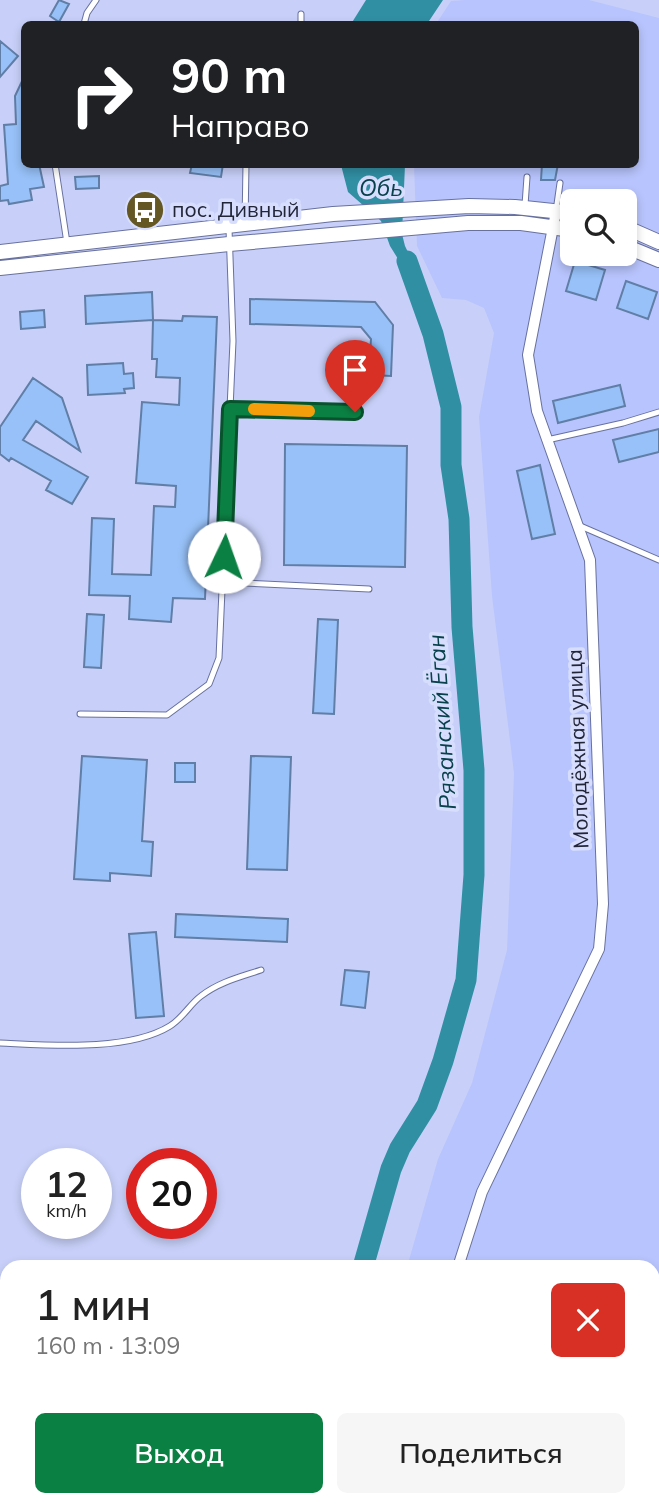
<!DOCTYPE html>
<html lang="ru">
<head>
<meta charset="utf-8">
<style>
	:root { --surface:#fff; --page:#f6f6f6; --text:#222; --muted:#767676; --accent:#0b8043 }
	body { margin:0; font-family:Mulish,sans-serif; background:var(--page); color:var(--text); height:100vh; display:flex; flex-direction:column; font-size:26px; white-space:nowrap }
	* { box-sizing:border-box; margin:0 }
	p { font-size:23px; color:var(--muted) }
	.icon { flex:none; width:38px; height:38px; fill:none; stroke:currentColor; stroke-width:2; stroke-linecap:round; stroke-linejoin:round }
	.map { position:relative; flex:1; overflow:hidden }
	.sheet { position:absolute; left:0px; top:1260px; width:660px; height:247px; display:flex; flex-direction:column; background:var(--surface); border-radius:21px 21px 0 0; box-shadow:0 4px 10px #0003 }
	.sheet>* { flex:none }
	.hud { position:absolute; left:21px; top:21px; width:618px; height:147px; border-radius:10px; box-shadow:0 4px 10px #0003; background:#202124; color:#fff; overflow:hidden }
	.tools { position:absolute; left:560px; top:189px; display:grid; gap:14px }
	.tools a { display:grid; place-items:center; width:77px; height:77px; border-radius:10px; background:var(--surface); box-shadow:0 4px 10px #0003; font-size:35px }
	.speed { position:absolute; left:21px; top:1148px; display:flex; gap:14px; font-size:35px; font-weight:700; text-align:center }
	.speed>* { display:grid; place-content:center; width:91px; height:91px; border-radius:50%; background:var(--surface); box-shadow:0 4px 10px #0003; line-height:1 }
	.speed small { font-size:18px; font-weight:400 }
	.speed .limit { border:10px solid #d22; background:#fff; color:#111 }
	.pin { position:absolute; display:grid; place-items:center; width:60px; height:60px; color:#fff; margin:-72px -30px; border-radius:50% 50% 50% 0; rotate:-45deg; box-shadow:0 0 7px #0007 }
	.pin .icon { rotate:45deg }
	.me { position:absolute; width:77px; margin:-38px; rotate:3deg; stroke-linejoin:round; filter:drop-shadow(0 0 5px #0008) }
	.turn { display:flex; align-items:center; gap:24px; height:147px; padding:0 35px; font-size:32px }
	.turn .icon { width:91px; height:91px; stroke-width:2.5 }
	.turn b { display:block; font-size:49px; line-height:60px }
	.round { display:grid; place-items:center; flex:none; width:74px; height:74px; border-radius:10px; background:var(--page) }
	.summary { display:flex; align-items:center; justify-content:space-between; height:119px; padding:0 35px }
	h1 { font-size:42px; font-weight:600; line-height:52px }
	.cta { display:flex; gap:14px; margin-top:auto; padding:14px 35px }
	.cta a { flex:1; height:80px; border-radius:10px; background:var(--accent); color:#fff; font-size:28px; font-weight:600; line-height:80px; text-align:center }
	.cta a+a { background:var(--page); color:var(--text) }
	.map>svg:first-child { display:block }
	.built { fill:#b8c4fd; fill-rule:evenodd }
	.water { fill:#318fa4 }
	.lines { fill:none; stroke-linecap:round; stroke-linejoin:round }
	.river { stroke:#318fa4; stroke-width:21 }
	.building { fill:#97c1f8; stroke:#607ea6; stroke-width:2 }
	.service-casing { stroke:#68719e; stroke-width:7 }
	.minor-casing { stroke:#68719e; stroke-width:12 }
	.secondary-casing { stroke:#68719e; stroke-width:16 }
	.service { stroke:#fff; stroke-width:5 }
	.minor { stroke:#fff; stroke-width:10 }
	.secondary { stroke:#fff; stroke-width:14 }
	.route-casing { stroke:#07532c; stroke-width:18 }
	.route { stroke:#0b8043; stroke-width:12 }
	.slow { stroke:#f59e0b; stroke-width:12 }
	.labels { text-anchor:middle; stroke-width:7; stroke-linejoin:round; paint-order:stroke }
	.poi-label { font-size:21px; fill:#222538; stroke:#d7defd; text-anchor:start }
	.street-label { font-size:21px; fill:#222538; stroke:#d7defd }
	.water-label { font-size:23px; font-style:italic; fill:#08414d; stroke:#d7defd }
</style>
</head>
<body>
<div class="map">
<svg width="659" height="1506" viewBox="0 0 659 1506">
	<rect width="100%" height="100%" fill="#c8d0f9"/>
	<!-- built -->
	<path class="built" d="M466,0H589L659,18V1506H292L296,1500H653V1267H407L438,1159L472,1083L507,950L514,773L492,596L479,417L494,333L484,308L466,300L442,298L417,246L414,165L635,164V24H436L451,1ZM572,201H625V254H572Z
		M7,1494V1500H125L122,1506H1Z"/>
	<!-- water -->
	<path class="water" d="M366,0H443L427,24H351Z
		M341,165H405L402,234L405,246L423,283L409,286L403,267L390,246L381,221L348,192Z"/>
	<g class="lines">
		<!-- river -->
		<path class="river" d="M363,1267L391,1169L400,1148L427,1105L443,1061L466,980L474,875V770L462,627L459,519L451,465V407L433,334L407,261
			M248,1506L251,1500"/>
	</g>
	<!-- building -->
	<path class="building" d="M59,0L69,4L59,22L50,16Z
		M0,41L18,56L0,77Z
		M24,77V164H39L44,187L30,189L32,200L9,204L8,200L0,201V186L8,184L4,125L16,124L15,96Z
		M192,164H223L221,177L190,173Z
		M542,164H558L555,180H541Z
		M99,176V188L76,189L75,177Z
		M575,261L605,270L596,300L566,291Z
		M626,281L657,292L648,319L617,308Z
		M152,292L153,320L182,321L183,316L217,317L205,599L173,598L171,622L129,619L130,596L89,595L92,518L114,519L112,574L151,575L154,506L175,507L176,486L136,483L142,402L179,405L180,378L156,377L157,359H152L153,320L86,324L85,296Z
		M250,299L375,302L393,325L391,376L352,374L353,352L370,353L371,339L361,327L250,324Z
		M44,310L45,327L21,329L20,312Z
		M123,363L124,374L133,373L134,388L124,389L125,393L88,395L87,365Z
		M33,378L62,398L80,451L36,421L23,440L88,477L72,504L46,490L51,481L11,458L9,461L0,454V427Z
		M620,385L625,406L558,423L553,401Z
		M659,429V452L619,462L613,440Z
		M285,444L407,446L405,567L284,565Z
		M540,465L555,534L532,539L517,471Z
		M87,614L104,615L101,668L84,667Z
		M318,619L338,620L334,714L313,713Z
		M82,756L147,760L142,841L153,842L151,876L110,873V881L74,879Z
		M251,756L291,757L287,870L247,869Z
		M175,763H195V782H175Z
		M176,914L288,919L287,942L175,937Z
		M156,932L164,1016L136,1018L129,934Z
		M345,970L369,972L365,1008L341,1005Z"/>
	<g class="lines">
		<!-- service casing -->
		<g class="service-casing">
			<path id="service" d="M84,24L87,13L96,0
				M301,24V14
				M55,164L67,243
				M525,205L527,177
				M556,211L560,183
				M245,224L246,164
				M230,409L355,412
				M547,440L623,423L659,412
				M578,525L659,560
				M223,582L369,589
				M80,714L167,715L209,684L219,658L233,341L229,229
				M0,1043C48,1045 128,1052 170,1026C183,1018 190,1004 201,996C219,982 240,977 261,970
				M6,1506L9,1500
				M49,1506L52,1500
				M89,1506L92,1500"/>
		</g>
		<!-- minor casing -->
		<g class="minor-casing">
			<path id="minor" d="M458,1267L482,1192L599,949L603,904L590,560L537,411L528,355L556,212
				M653,1368L659,1351
				M653,1480L659,1489
				M352,1506L354,1500
				M604,1506L606,1500"/>
		</g>
		<!-- secondary casing -->
		<g class="secondary-casing">
			<path id="secondary" d="M625,227L659,242
				M625,246L659,260
				M0,252L333,214L469,206L515,207L572,213
				M0,268L229,244L468,223H521L572,230"/>
		</g>
		<!-- service -->
		<use href="#service" class="service"/>
		<!-- minor -->
		<use href="#minor" class="minor"/>
		<!-- secondary -->
		<use href="#secondary" class="secondary"/>
	</g>
	<g class="lines">
		<!-- route casing -->
		<g class="route-casing">
			<path id="route" d="M224,557L230,409L355,412"/>
		</g>
		<!-- route -->
		<use href="#route" class="route"/>
		<!-- slow -->
		<path class="slow" d="M254,409L309,411"/>
	</g>
	<!-- icons -->
	<defs>
		<g id="bus-disc" transform="scale(2.0125)"><circle r="9.5" fill="#645724" stroke="#d7defd"/><path d="M-5-6H5V4H4V6H2V4H-2V6H-4V4H-5ZM-3.5-4V0h7V-4ZM-3.5 1.2v1.5H-2V1.2ZM2 1.2v1.5H3.5V1.2Z" fill="#fff"/></g>
	</defs>
	<g fill-rule="evenodd">
		<use href="#bus-disc" x="145" y="210"/>
	</g>
	<g class="labels">
		<!-- poi labels -->
		<g class="poi-label">
			<text x="172" y="217">пос. Дивный</text>
		</g>
		<!-- street labels -->
		<g class="street-label">
			<text transform="translate(578 749) rotate(-92)" y="7">Молодёжная улица</text>
		</g>
		<!-- water labels -->
		<g class="water-label">
			<text x="381" y="196">Обь</text>
			<text transform="translate(442 722) rotate(-94)" y="8">Рязанский Ёган</text>
		</g>
	</g>
</svg>
<div class="tools">
<a><svg class="icon" aria-label="search" viewBox="0 0 24 24"><circle cx="10" cy="10" r="6"/><path d="M15 15l6 6"/></svg></a>
</div>
<div class="speed"><div>12<small>km/h</small></div><div class="limit">20</div></div>
<div class="pin" style="left:355px;top:412px;background:#d93025"><svg class="icon" aria-label="arrive" viewBox="0 0 24 24"><path d="M6 21V4h12l-3 4 3 4H6"/></svg></div>
<svg class="me" style="left:224px;top:557px" viewBox="-20 -20 40 40"><circle r="19" fill="#fff"/><path d="M0-13L10 11 0 6-10 11z" fill="#0b8043"/></svg>
<div class="hud">
<div class="turn"><svg class="icon" aria-label="right" viewBox="0 0 24 24"><path d="M7 20v-9h11M14 6l5 5-5 5"/></svg><div><b>90 m</b>Направо</div></div>
</div>
<section class="sheet">
<div class="summary"><div><h1>1 мин</h1><p>160 m · 13:09</p></div><a class="round" style="background:#d93025;color:#fff"><svg class="icon" aria-label="close" viewBox="0 0 24 24"><path d="M6 6l12 12M18 6L6 18"/></svg></a></div>
<div class="cta"><a>Выход</a><a>Поделиться</a></div>
</section>
</div>
</body>
</html>
